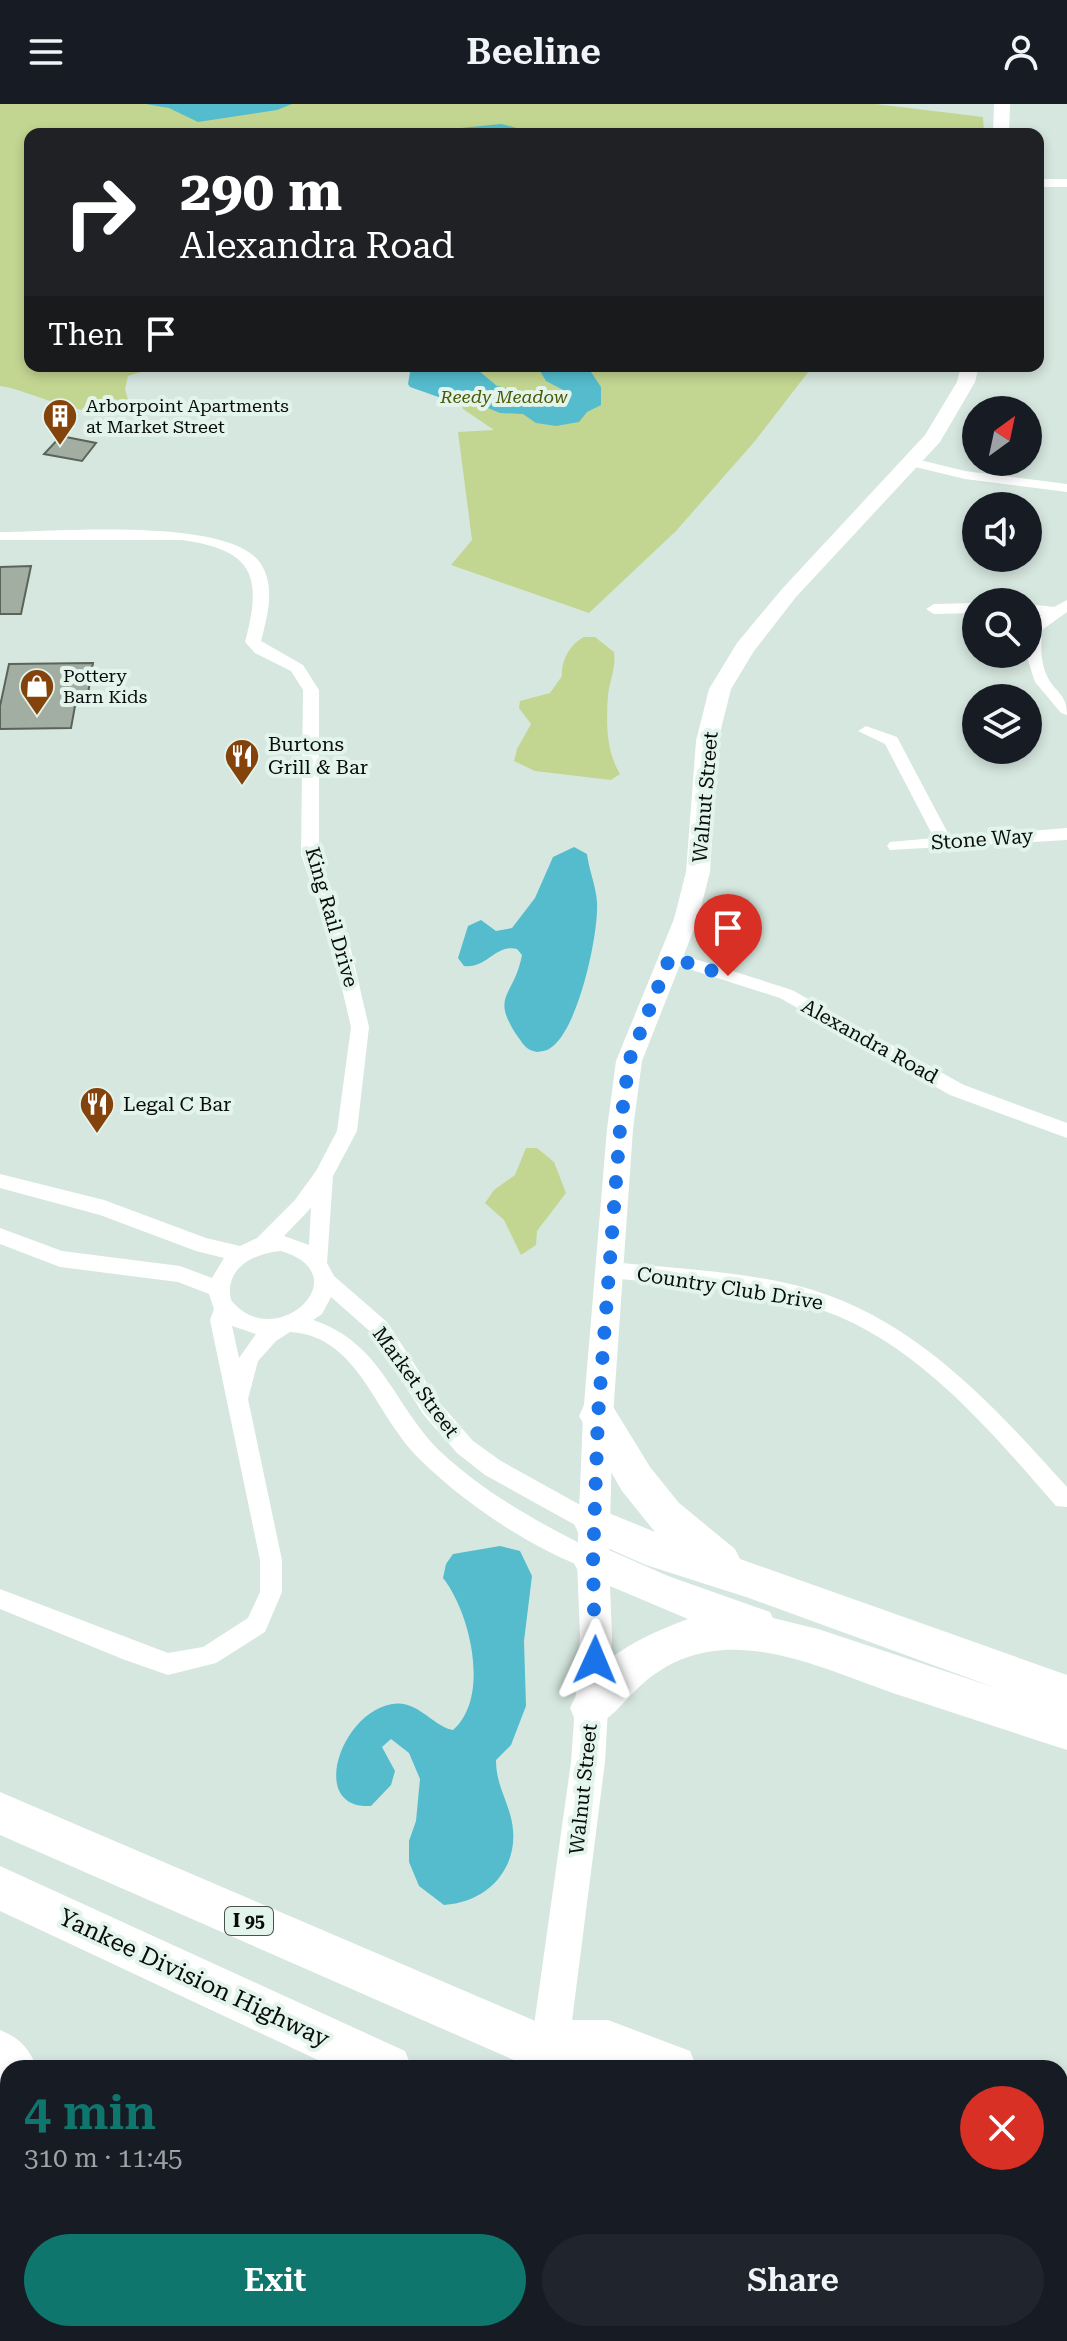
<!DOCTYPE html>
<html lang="en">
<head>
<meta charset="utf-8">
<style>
	:root { --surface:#171b24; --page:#20242c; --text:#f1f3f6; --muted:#9ea1a6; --accent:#0f766e }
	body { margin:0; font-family:"Roboto Serif",serif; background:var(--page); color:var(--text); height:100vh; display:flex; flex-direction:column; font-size:30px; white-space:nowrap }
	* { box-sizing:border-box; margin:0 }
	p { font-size:26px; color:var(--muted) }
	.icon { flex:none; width:44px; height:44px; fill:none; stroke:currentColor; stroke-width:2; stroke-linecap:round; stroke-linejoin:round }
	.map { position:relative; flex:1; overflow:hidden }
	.side { position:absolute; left:0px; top:1956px; width:1068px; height:282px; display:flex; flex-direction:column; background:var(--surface); border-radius:24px 24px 0 0; box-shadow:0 4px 12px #0003 }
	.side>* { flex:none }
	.guide { position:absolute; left:24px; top:24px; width:1020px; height:244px; border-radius:16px; box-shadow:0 4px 12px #0003; background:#202124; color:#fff; overflow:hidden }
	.needle { width:52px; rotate:33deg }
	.tools { position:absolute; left:962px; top:292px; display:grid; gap:16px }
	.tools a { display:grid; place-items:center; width:80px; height:80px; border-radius:50%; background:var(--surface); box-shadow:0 4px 12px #0003; font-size:40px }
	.pin { position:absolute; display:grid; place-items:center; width:68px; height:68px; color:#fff; margin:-82px -34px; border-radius:50% 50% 50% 0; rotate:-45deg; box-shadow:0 0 8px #0007 }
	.pin .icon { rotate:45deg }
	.me { position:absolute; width:88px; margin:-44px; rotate:1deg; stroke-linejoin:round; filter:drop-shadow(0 0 6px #0008) }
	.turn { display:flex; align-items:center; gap:28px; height:168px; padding:0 24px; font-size:36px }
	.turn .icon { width:104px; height:104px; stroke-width:2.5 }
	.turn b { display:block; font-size:56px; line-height:68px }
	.then { display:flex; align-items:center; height:76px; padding:0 24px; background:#0003; gap:16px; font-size:30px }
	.round { display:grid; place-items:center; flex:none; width:84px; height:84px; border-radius:42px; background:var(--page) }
	.summary { display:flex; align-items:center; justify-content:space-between; height:136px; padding:0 24px }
	h1 { font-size:48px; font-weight:600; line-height:60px; color:var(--accent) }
	.action { display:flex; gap:16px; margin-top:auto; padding:16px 24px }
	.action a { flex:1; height:92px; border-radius:48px; background:var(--accent); color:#fff; font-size:32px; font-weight:600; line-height:92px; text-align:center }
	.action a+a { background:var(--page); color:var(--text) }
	header { display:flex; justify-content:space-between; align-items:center; height:104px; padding:0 24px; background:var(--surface); font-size:36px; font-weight:600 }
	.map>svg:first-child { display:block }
	.green { fill:#c3d691 }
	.water { fill:#54bccd }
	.building { fill:#a3aea2; stroke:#5a6459; stroke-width:2 }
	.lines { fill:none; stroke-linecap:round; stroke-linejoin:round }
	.street { fill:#fff; fill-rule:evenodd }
	.secondary { fill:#fff; fill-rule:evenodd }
	.highway { fill:#fff; fill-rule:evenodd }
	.route { stroke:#1a73e8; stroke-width:14; stroke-dasharray:0 25.2 }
	.labels { text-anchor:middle; stroke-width:8; stroke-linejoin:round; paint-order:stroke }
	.far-park-label { font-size:18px; font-style:italic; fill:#4a5a05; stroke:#e3f4ec }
	.far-poi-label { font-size:18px; fill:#080d0b; stroke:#e3f4ec; text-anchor:start }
	.shield { fill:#e3f4ec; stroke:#4a524e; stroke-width:2 }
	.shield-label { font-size:18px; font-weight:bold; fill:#080d0b }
	.poi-label { font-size:20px; fill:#080d0b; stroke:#e3f4ec; text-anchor:start }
	.street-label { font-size:20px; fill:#080d0b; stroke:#e3f4ec }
	.near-street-label { font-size:24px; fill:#080d0b; stroke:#e3f4ec }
</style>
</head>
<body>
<header><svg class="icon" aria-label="menu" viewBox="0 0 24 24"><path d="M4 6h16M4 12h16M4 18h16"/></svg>Beeline<svg class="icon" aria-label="person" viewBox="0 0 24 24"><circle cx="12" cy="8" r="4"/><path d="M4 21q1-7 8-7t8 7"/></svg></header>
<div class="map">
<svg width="1067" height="2237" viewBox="0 0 1067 2237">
	<rect width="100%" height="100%" fill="#d6e7df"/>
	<!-- green -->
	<path class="green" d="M0,0H876L983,13L984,30H30V262H160L128,272L125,285L129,299C106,327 29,285 0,282Z
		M454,262H802L812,263L755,337L676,427L589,509L451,461L472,436L458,328L494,326L463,305Z
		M584,533H595L614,548C616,565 610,575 608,591C606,618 606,647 620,670L611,676L535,667L514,657L517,645L531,620L519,604L520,597L550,589L562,572C561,557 570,540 584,533Z
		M526,1044H537L554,1058L566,1089L537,1127L536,1141L521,1151L504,1116L485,1099L494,1086L515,1071Z"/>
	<!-- water -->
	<path class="water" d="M146,0H292L277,6L198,18L169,4Z
		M501,20L528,27L525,30H401Z
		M411,262H473L497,282L544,292L569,289L546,277L537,262H587L601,283V301L587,308L579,318L556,322L536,319L523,310L500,309L473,298L447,296L410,283L408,280Z
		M574,743L587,750C589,766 596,782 597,798C599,829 578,929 549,945C546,947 541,947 537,948C526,946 524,941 518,933C489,890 514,894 522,851L517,845C495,840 487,865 464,862L458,854L468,822L481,816L496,827L512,824L535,794L553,753Z
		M500,1442L520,1447L532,1472L524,1537L526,1602L511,1641L496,1656C496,1677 504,1690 510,1710C524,1758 492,1798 444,1801L419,1782L409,1758V1737L416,1717L420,1675L409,1649L391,1635L382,1643L395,1667L391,1681L371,1702C308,1706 340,1609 392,1600C417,1595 434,1623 453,1626C491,1593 470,1508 443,1474L446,1460L453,1450Z"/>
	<!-- building -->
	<path class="building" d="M61,332L96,339L82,357L44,350Z
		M31,462L21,510H0V463Z
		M93,559L86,602H75L71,624L0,625V602L9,560Z"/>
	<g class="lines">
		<!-- street -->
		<path class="street" d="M1038,75H1067V83H1038Z
			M912,354L965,367L1067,380V388L965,375L907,361L905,358Z
			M0,428C55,428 231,412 261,460C276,484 267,513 261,537L303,561L319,586V750L351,846L369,923L357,1027L333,1072L327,1159L334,1172L387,1218L439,1298L473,1337L501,1357L602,1413L605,1420L602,1427L594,1430L586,1427L485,1371L457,1349L423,1310L373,1230L331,1193L322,1210L313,1216C383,1239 393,1302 442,1349C488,1392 545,1422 601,1450L604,1457L601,1464L593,1467C535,1446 476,1407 431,1366C419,1355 407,1343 398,1329C369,1289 348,1231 290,1228L276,1237L258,1257L248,1295L282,1456V1488L265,1528L216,1559L168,1571L125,1556L0,1505V1485L168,1549L203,1543L248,1514L260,1488V1456L210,1216L214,1205L209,1190L178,1178L60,1163L0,1140V1124L62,1147L180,1162L212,1174L224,1154L196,1147L100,1111L0,1084V1070L104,1096L206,1134L240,1142L257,1134L295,1096L316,1067L337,1027L351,923L333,846L301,750L303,586L291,567L255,549L245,538C263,471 253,446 182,436H0ZM311,1103L309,1141L284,1132L309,1106ZM281,1147C362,1171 274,1251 231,1196C224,1164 254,1149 281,1147ZM232,1222L256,1230L239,1254Z
			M1067,496V508L1042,526C1041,541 1040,557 1047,572C1055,589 1067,589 1067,611L1061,609L1035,578L1026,550H1028V522L1042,511L1028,510V500L1054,503Z
			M976,499V509L934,510L926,505L934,500Z
			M866,622L897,633L950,733L1067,724V736L890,746L887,742L890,738L934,734L885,640L858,627Z
			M670,847L792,886L964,981L1067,1019V1034L950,991L780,894L664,857L661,853Z
			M611,1158C679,1165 750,1167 816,1187C920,1220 996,1304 1067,1383V1403L1056,1402C989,1325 911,1231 809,1202C745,1183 677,1181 611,1174L604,1172L601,1166L604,1160Z"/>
		<!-- secondary -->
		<path class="secondary" d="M994,0H1010L1009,30H993Z
			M961,262H979L975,278L940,338L796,493L754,547L731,585L718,637L710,768L698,815L642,957L633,1025L613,1312L609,1457L612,1532L605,1658L566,1964H528L571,1658L580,1532L577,1457L583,1312L607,1025L616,957L674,815L686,768L696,637L709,585L737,539L782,485L925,331L957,278Z
			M485,2230H525L524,2237H484Z"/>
		<!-- highway -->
		<path class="highway" d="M598,1296L612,1301L650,1363L679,1399L735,1445L740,1455L1067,1571V1646C1011,1628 955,1609 899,1591C836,1570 756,1529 688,1553C669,1559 650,1572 637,1585C621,1600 611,1616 591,1624L576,1618L570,1604C591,1556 642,1532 688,1515L579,1469L573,1457L579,1445L593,1439L668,1472L770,1508L773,1514L818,1525L996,1584L749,1494L646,1461L580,1432L574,1420L580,1408L594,1403L655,1428L622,1387L579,1312L584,1301Z
			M0,1688L540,1919L547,1916H608L690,1947L697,1964H532L0,1731Z
			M0,1762L405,1947L412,1964H335L0,1807Z
			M0,1926C20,1934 29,1944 37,1964H8V1986L0,1983Z
			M1060,2060L1067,2061V2111L1060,2110Z
			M1060,2147L1067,2150V2200L1060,2198Z
			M411,2230H478L481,2237H414Z
			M559,2230H617L620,2237H562Z
			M953,2230H1017L1020,2237H956Z"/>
	</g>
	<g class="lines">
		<!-- route -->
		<path class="route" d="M595,1556L593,1457L598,1312L620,1025L629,957L670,853L728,872"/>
	</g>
	<!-- icons -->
	<defs>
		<g id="building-pin" transform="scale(1.8)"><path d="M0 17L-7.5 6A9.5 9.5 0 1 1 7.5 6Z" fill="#83430b" stroke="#e3f4ec"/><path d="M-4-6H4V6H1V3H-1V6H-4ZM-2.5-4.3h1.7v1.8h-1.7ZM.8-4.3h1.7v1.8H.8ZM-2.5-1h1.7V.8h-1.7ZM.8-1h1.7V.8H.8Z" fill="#fff"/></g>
		<g id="shop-pin" transform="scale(1.8)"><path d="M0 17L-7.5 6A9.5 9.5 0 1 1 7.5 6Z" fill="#83430b" stroke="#e3f4ec"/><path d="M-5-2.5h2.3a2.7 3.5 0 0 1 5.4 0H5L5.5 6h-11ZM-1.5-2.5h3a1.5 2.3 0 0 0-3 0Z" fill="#fff"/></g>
		<g id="restaurant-pin" transform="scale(1.8)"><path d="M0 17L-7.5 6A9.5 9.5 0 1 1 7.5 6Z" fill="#83430b" stroke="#e3f4ec"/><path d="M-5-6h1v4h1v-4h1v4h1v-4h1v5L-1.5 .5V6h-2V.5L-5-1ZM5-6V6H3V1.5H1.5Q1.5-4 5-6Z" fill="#fff"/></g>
	</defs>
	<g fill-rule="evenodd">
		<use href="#building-pin" x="60" y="312"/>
		<use href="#shop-pin" x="37" y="582"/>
		<use href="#restaurant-pin" x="242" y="652"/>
		<use href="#restaurant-pin" x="97" y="1000"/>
	</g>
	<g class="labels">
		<!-- far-park labels -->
		<g class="far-park-label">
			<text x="504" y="299">Reedy Meadow</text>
		</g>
		<!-- far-poi labels -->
		<g class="far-poi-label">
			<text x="86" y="308">Arborpoint Apartments<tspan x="86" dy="21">at Market Street</tspan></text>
			<text x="63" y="578">Pottery<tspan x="63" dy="21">Barn Kids</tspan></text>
		</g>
		<!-- shield labels -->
		<rect class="shield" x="225" y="1803" width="48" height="28" rx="6"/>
		<g class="shield-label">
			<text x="249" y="1823">I 95</text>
		</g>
		<!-- poi labels -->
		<g class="poi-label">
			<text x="268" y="647">Burtons<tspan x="268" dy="23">Grill &amp; Bar</tspan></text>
			<text x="123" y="1007">Legal C Bar</text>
		</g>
		<!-- street labels -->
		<g class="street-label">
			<text transform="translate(705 693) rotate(-85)" y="7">Walnut Street</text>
			<text transform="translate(982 735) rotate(-4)" y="7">Stone Way</text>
			<text transform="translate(332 813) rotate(74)" y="7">King Rail Drive</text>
			<text transform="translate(870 937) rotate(29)" y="7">Alexandra Road</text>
			<text transform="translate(730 1184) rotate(9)" y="7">Country Club Drive</text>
			<text transform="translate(416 1278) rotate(54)" y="7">Market Street</text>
			<text transform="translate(583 1685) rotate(-84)" y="7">Walnut Street</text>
		</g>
		<!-- near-street labels -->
		<g class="near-street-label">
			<text transform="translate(194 1874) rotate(25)" y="8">Yankee Division Highway</text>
		</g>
	</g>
</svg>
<div class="tools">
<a><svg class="needle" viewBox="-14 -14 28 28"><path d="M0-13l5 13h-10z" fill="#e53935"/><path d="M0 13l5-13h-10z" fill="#9ea1a6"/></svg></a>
<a><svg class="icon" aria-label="sound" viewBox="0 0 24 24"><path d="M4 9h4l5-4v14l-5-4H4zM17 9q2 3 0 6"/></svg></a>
<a><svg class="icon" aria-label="search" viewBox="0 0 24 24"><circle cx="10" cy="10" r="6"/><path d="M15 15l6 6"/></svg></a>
<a><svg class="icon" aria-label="layers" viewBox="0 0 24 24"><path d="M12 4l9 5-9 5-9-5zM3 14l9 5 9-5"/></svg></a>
</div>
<div class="pin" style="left:728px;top:872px;background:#d93025"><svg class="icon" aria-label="arrive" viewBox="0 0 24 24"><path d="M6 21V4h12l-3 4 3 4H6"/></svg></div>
<svg class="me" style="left:595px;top:1556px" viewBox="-20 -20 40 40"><path d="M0-17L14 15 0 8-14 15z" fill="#1a73e8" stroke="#fff" stroke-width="4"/></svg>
<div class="guide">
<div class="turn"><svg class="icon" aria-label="right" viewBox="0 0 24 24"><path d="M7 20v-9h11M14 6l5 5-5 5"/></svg><div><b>290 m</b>Alexandra Road</div></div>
<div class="then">Then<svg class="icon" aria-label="arrive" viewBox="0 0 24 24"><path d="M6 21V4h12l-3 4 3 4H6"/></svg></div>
</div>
<section class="side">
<div class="summary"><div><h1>4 min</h1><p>310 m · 11:45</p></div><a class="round" style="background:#d93025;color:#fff"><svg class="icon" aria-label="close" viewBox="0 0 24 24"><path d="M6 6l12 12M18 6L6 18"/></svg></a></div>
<div class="action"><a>Exit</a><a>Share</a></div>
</section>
</div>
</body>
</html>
